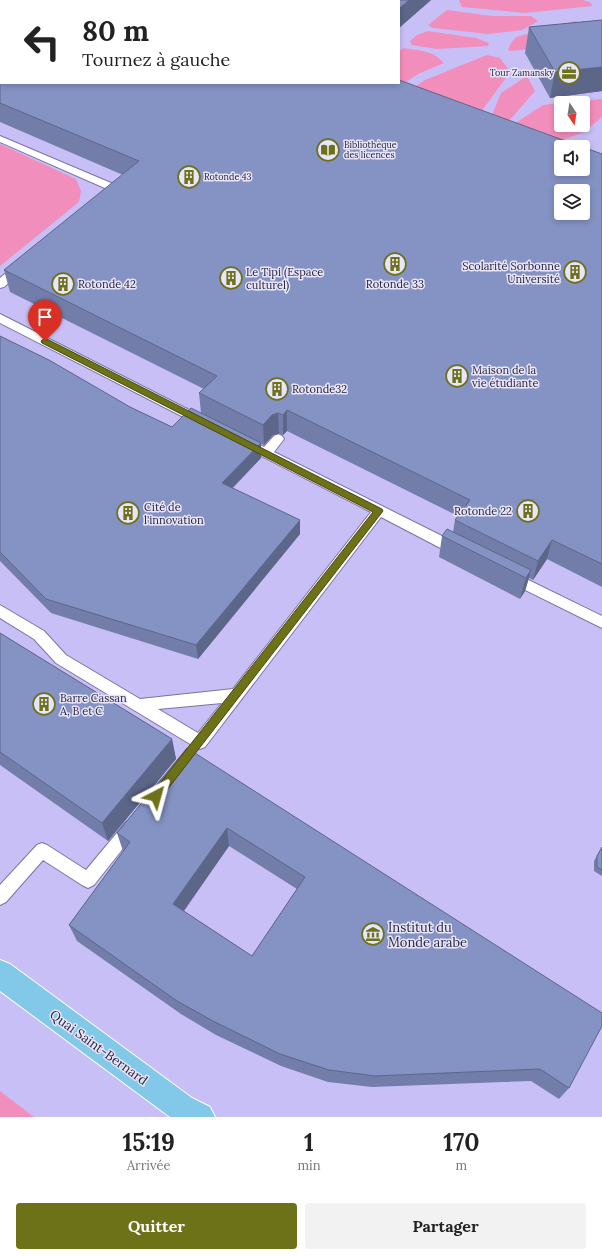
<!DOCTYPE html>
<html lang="fr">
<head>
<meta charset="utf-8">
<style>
	:root { --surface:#fff; --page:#f2f2f2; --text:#222; --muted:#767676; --accent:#6d7117 }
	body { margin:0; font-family:Lora,serif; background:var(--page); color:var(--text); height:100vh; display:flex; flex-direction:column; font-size:15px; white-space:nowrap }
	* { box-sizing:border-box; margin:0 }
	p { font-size:13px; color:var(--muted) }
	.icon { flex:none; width:22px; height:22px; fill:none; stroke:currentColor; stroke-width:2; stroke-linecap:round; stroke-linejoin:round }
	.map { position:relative; height:1117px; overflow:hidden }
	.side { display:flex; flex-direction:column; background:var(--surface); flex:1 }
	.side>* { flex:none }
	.guide { position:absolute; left:0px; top:0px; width:400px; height:84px; box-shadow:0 2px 6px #0003; background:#fff; color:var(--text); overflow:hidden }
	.needle { width:26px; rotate:168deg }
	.buttons { position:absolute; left:554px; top:96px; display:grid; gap:8px }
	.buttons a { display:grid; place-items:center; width:36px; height:36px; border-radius:4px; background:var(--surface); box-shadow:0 2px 6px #0003; font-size:20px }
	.pin { position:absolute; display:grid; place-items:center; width:34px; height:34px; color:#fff; margin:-41px -17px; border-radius:50% 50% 50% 0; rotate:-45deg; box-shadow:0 0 4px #0007 }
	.pin .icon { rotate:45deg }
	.me { position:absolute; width:44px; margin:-22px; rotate:39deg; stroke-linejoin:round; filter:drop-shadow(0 0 3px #0008) }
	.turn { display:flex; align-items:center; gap:14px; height:84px; padding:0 16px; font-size:18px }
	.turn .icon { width:52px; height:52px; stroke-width:2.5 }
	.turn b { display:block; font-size:28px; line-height:34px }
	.eta { display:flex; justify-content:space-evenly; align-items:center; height:68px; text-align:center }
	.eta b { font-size:24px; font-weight:800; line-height:28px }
	.cta { display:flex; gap:8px; margin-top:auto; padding:8px 16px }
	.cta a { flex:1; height:46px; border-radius:4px; background:var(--accent); color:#fff; font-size:16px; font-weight:800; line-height:46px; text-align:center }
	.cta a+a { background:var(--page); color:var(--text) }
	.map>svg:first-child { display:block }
	.green { fill:#f28ebb }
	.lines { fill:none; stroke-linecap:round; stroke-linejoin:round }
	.lane-casing { stroke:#7c73a5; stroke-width:2 }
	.primary-casing { stroke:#fff; stroke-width:2 }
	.lane { fill:#fff; fill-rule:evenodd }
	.primary { fill:#82c8e8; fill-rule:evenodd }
	.wall { fill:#727ea9; fill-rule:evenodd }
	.shaded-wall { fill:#5c6689 }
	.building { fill:#8492c4; stroke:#5c6689; fill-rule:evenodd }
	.route { fill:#6d7117; stroke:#47490f }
	.labels { text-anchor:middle; stroke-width:3; stroke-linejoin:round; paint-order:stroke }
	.far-poi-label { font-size:9px; fill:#29253a; stroke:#e8e5fc; text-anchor:start }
	.poi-label { font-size:11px; fill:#29253a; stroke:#e8e5fc; text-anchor:start }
	.near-poi-label { font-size:13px; fill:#29253a; stroke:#e8e5fc; text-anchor:start }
	.near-street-label { font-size:13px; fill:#29253a; stroke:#e8e5fc }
</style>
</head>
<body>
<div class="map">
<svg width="602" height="1117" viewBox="0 0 602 1117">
	<rect width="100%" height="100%" fill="#c8bff6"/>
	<!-- green -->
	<path class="green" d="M459,0H583L591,3L592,6L525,13L462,7Z
		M447,10L492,16H531L538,21L522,30L488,34L433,28L428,25Z
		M575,21L590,25L574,45L510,51L508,49L511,43L516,37Z
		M428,31L476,38L489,43L488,46L437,49L412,45L410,41L417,35Z
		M404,48C421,51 432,50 444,63L418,74L403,84L399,83V51Z
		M487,55L500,58L509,70L508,75L481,112L411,90L425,80Z
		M527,76L535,91L508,122L490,120L501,93Z
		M602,99V117L584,132L552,144L511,126L543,105L561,103V125H583V103H566Z
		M0,144L76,179L81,191L79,202L0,266Z
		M0,1091L34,1117H0Z"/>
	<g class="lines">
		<!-- lane casing -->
		<g class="lane-casing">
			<path id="lane" d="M0,136L118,186L119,188L109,198H101L100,196L107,189L0,142Z
				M20,263L24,265L25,267L24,269L4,287L0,288V278L16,265Z
				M0,314L205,418L207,421L205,424L201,425L197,424L0,323Z
				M278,434L282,436L284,439L274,452L462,546L463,550L462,554L457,555L452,554L381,517L205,747L200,749L195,747L56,663L34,639L0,618V605L44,631L66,655L140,699L233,689L371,512L242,446L240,443L242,440L246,438L264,447L274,436ZM222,703L198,733L158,709Z
				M512,572L602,616V628L507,581L505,577L507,573Z
				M131,820L136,822L139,827L136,832L94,885L88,888L82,885L43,860L6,902L0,905V885L37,845L42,843L47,845L86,870L126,822Z"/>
		</g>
		<!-- primary casing -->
		<g class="primary-casing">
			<path id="primary" d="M0,960L10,964L192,1098L210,1107L215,1117H170L0,991Z"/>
		</g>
		<!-- lane -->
		<use href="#lane" class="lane"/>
		<!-- primary -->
		<use href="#primary" class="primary"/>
	</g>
	<!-- wall -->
	<path class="wall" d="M19,0H431L399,28V1H22Z
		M602,20V91L550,98L525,53L529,27Z
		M0,54L1,83L602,154V587L547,559L533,580L529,578L525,591L520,599L439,557L442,536L453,532L455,520L458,516L287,431L283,435L279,434L273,435L264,445L261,444V458L233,488L300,534L198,659L51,613L0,561V336L130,407L172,427L201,413L199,393L204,389L10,292L4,270L123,175L0,122Z
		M0,633L172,739L176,759L108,841L0,765Z
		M187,748L569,1088L559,1099L531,1081L372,1087L328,1082L281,1066L216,1035L181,1014L77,941L69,925L123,851L117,833ZM229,846L297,889L252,956L183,911Z
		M602,847V876L594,871V861Z"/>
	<!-- shaded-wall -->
	<path class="shaded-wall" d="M0,0H15L14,1H1V10H0Z
		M409,0H431L399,28V9Z
		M602,67V91L550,98L555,72Z
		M287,410V431L283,435V415Z
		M278,413L279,434L273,435L264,445L263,425L272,415Z
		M261,443V458L223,497L222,483Z
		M300,520V534L198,659L196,645Z
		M552,540L547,559L533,580L538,561Z
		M531,570L525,591L520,599L526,578Z
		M172,739L176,759L108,841L102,823Z
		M227,828L229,846L177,921L173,904Z"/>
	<!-- building -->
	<path class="building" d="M70,0H409L399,9V1H72Z
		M602,20V67L555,72L529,27Z
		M0,54L1,55V83H399V80L582,147H561V169H583V147L602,154V564L552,540L538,561L455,520L470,500L287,410L283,415L278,413L272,415L263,425L199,393L217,376L4,270L139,161L0,103ZM561,191H583V213H561Z
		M0,336L49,360L130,407L172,427L191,408L261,443L222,483L300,520L196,645L46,599L0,552Z
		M447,529L531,570L526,578L442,536Z
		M0,633L172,739L102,823L0,752Z
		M187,748L602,1013V1026L569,1088L540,1069L375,1076L329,1070L280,1054L213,1021L177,1001L69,925L130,842L117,833ZM227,828L305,877L252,956L173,904Z
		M602,847V870L597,867V856Z"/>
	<!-- route -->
	<path class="route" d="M45,338L382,509L383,511L160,799L156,801L153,799L151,796L153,792L373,512L42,343L41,341Z"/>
	<!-- icons -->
	<defs>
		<g id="office-ring" transform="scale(1.15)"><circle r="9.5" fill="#e8e5fc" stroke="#6d7117" stroke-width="1.5"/><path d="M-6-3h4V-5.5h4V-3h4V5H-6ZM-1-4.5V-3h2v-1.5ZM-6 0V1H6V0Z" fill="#6d7117"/></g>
		<g id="library-ring" transform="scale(1.15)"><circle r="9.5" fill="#e8e5fc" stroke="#6d7117" stroke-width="1.5"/><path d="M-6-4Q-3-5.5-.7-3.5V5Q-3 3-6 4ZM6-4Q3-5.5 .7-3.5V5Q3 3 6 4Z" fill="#6d7117"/></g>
		<g id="building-ring" transform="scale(1.15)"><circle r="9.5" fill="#e8e5fc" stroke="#6d7117" stroke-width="1.5"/><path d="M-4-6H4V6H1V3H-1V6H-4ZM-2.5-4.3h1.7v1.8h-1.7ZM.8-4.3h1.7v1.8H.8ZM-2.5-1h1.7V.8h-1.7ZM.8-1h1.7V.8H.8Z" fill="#6d7117"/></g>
		<g id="museum-ring" transform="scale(1.15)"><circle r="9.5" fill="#e8e5fc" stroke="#6d7117" stroke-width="1.5"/><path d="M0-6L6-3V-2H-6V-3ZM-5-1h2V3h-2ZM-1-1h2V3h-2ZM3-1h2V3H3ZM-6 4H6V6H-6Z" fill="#6d7117"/></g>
	</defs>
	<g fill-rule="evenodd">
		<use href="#office-ring" x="569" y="73"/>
		<use href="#library-ring" x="328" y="150"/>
		<use href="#building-ring" x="189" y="177"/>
		<use href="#building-ring" x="395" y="264"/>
		<use href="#building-ring" x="575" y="272"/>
		<use href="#building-ring" x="231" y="278"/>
		<use href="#building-ring" x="63" y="284"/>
		<use href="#building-ring" x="457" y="376"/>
		<use href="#building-ring" x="277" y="389"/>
		<use href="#building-ring" x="528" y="511"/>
		<use href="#building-ring" x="128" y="513"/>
		<use href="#building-ring" x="44" y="704"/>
		<use href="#museum-ring" x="373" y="934"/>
	</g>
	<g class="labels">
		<!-- far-poi labels -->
		<g class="far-poi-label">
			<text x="554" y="76" text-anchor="end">Tour Zamansky</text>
			<text x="344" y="148">Bibliothèque<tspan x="344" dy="10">des licences</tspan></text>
			<text x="204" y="180">Rotonde 43</text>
		</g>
		<!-- poi labels -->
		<g class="poi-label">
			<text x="560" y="270" text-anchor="end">Scolarité Sorbonne<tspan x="560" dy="13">Université</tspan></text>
			<text x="246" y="276">Le Tipi (Espace<tspan x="246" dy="13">culturel)</tspan></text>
			<text x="78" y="288">Rotonde 42</text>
			<text x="395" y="288" text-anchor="middle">Rotonde 33</text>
			<text x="472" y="374">Maison de la<tspan x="472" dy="13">vie étudiante</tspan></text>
			<text x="292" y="393">Rotonde32</text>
			<text x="144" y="511">Cité de<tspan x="144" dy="13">l'innovation</tspan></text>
			<text x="512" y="515" text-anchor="end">Rotonde 22</text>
			<text x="60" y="702">Barre Cassan<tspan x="60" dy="13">A, B et C</tspan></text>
		</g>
		<!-- near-poi labels -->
		<g class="near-poi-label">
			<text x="388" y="932">Institut du<tspan x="388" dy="15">Monde arabe</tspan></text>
		</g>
		<!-- near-street labels -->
		<g class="near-street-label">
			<text transform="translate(99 1047) rotate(36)" y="5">Quai Saint-Bernard</text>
		</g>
	</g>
</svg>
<div class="buttons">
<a><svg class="needle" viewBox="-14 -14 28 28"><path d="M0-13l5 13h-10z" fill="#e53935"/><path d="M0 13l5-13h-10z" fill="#767676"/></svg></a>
<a><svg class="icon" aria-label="sound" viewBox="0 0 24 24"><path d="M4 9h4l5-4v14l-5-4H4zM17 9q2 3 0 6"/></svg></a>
<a><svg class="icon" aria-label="layers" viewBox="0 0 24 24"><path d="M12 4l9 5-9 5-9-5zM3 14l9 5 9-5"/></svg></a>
</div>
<div class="pin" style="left:45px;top:341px;background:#d93025"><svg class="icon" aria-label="arrive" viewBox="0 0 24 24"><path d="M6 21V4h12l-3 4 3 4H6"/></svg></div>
<svg class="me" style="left:156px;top:796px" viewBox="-20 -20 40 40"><path d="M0-17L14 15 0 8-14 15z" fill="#6d7117" stroke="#fff" stroke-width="4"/></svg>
<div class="guide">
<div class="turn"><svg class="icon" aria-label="left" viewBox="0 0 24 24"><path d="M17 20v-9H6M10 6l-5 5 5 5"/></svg><div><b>80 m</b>Tournez à gauche</div></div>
</div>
</div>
<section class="side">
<div class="eta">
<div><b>15:19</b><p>Arrivée</p></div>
<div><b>1</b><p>min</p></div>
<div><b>170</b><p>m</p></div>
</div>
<div class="cta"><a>Quitter</a><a>Partager</a></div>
</section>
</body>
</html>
